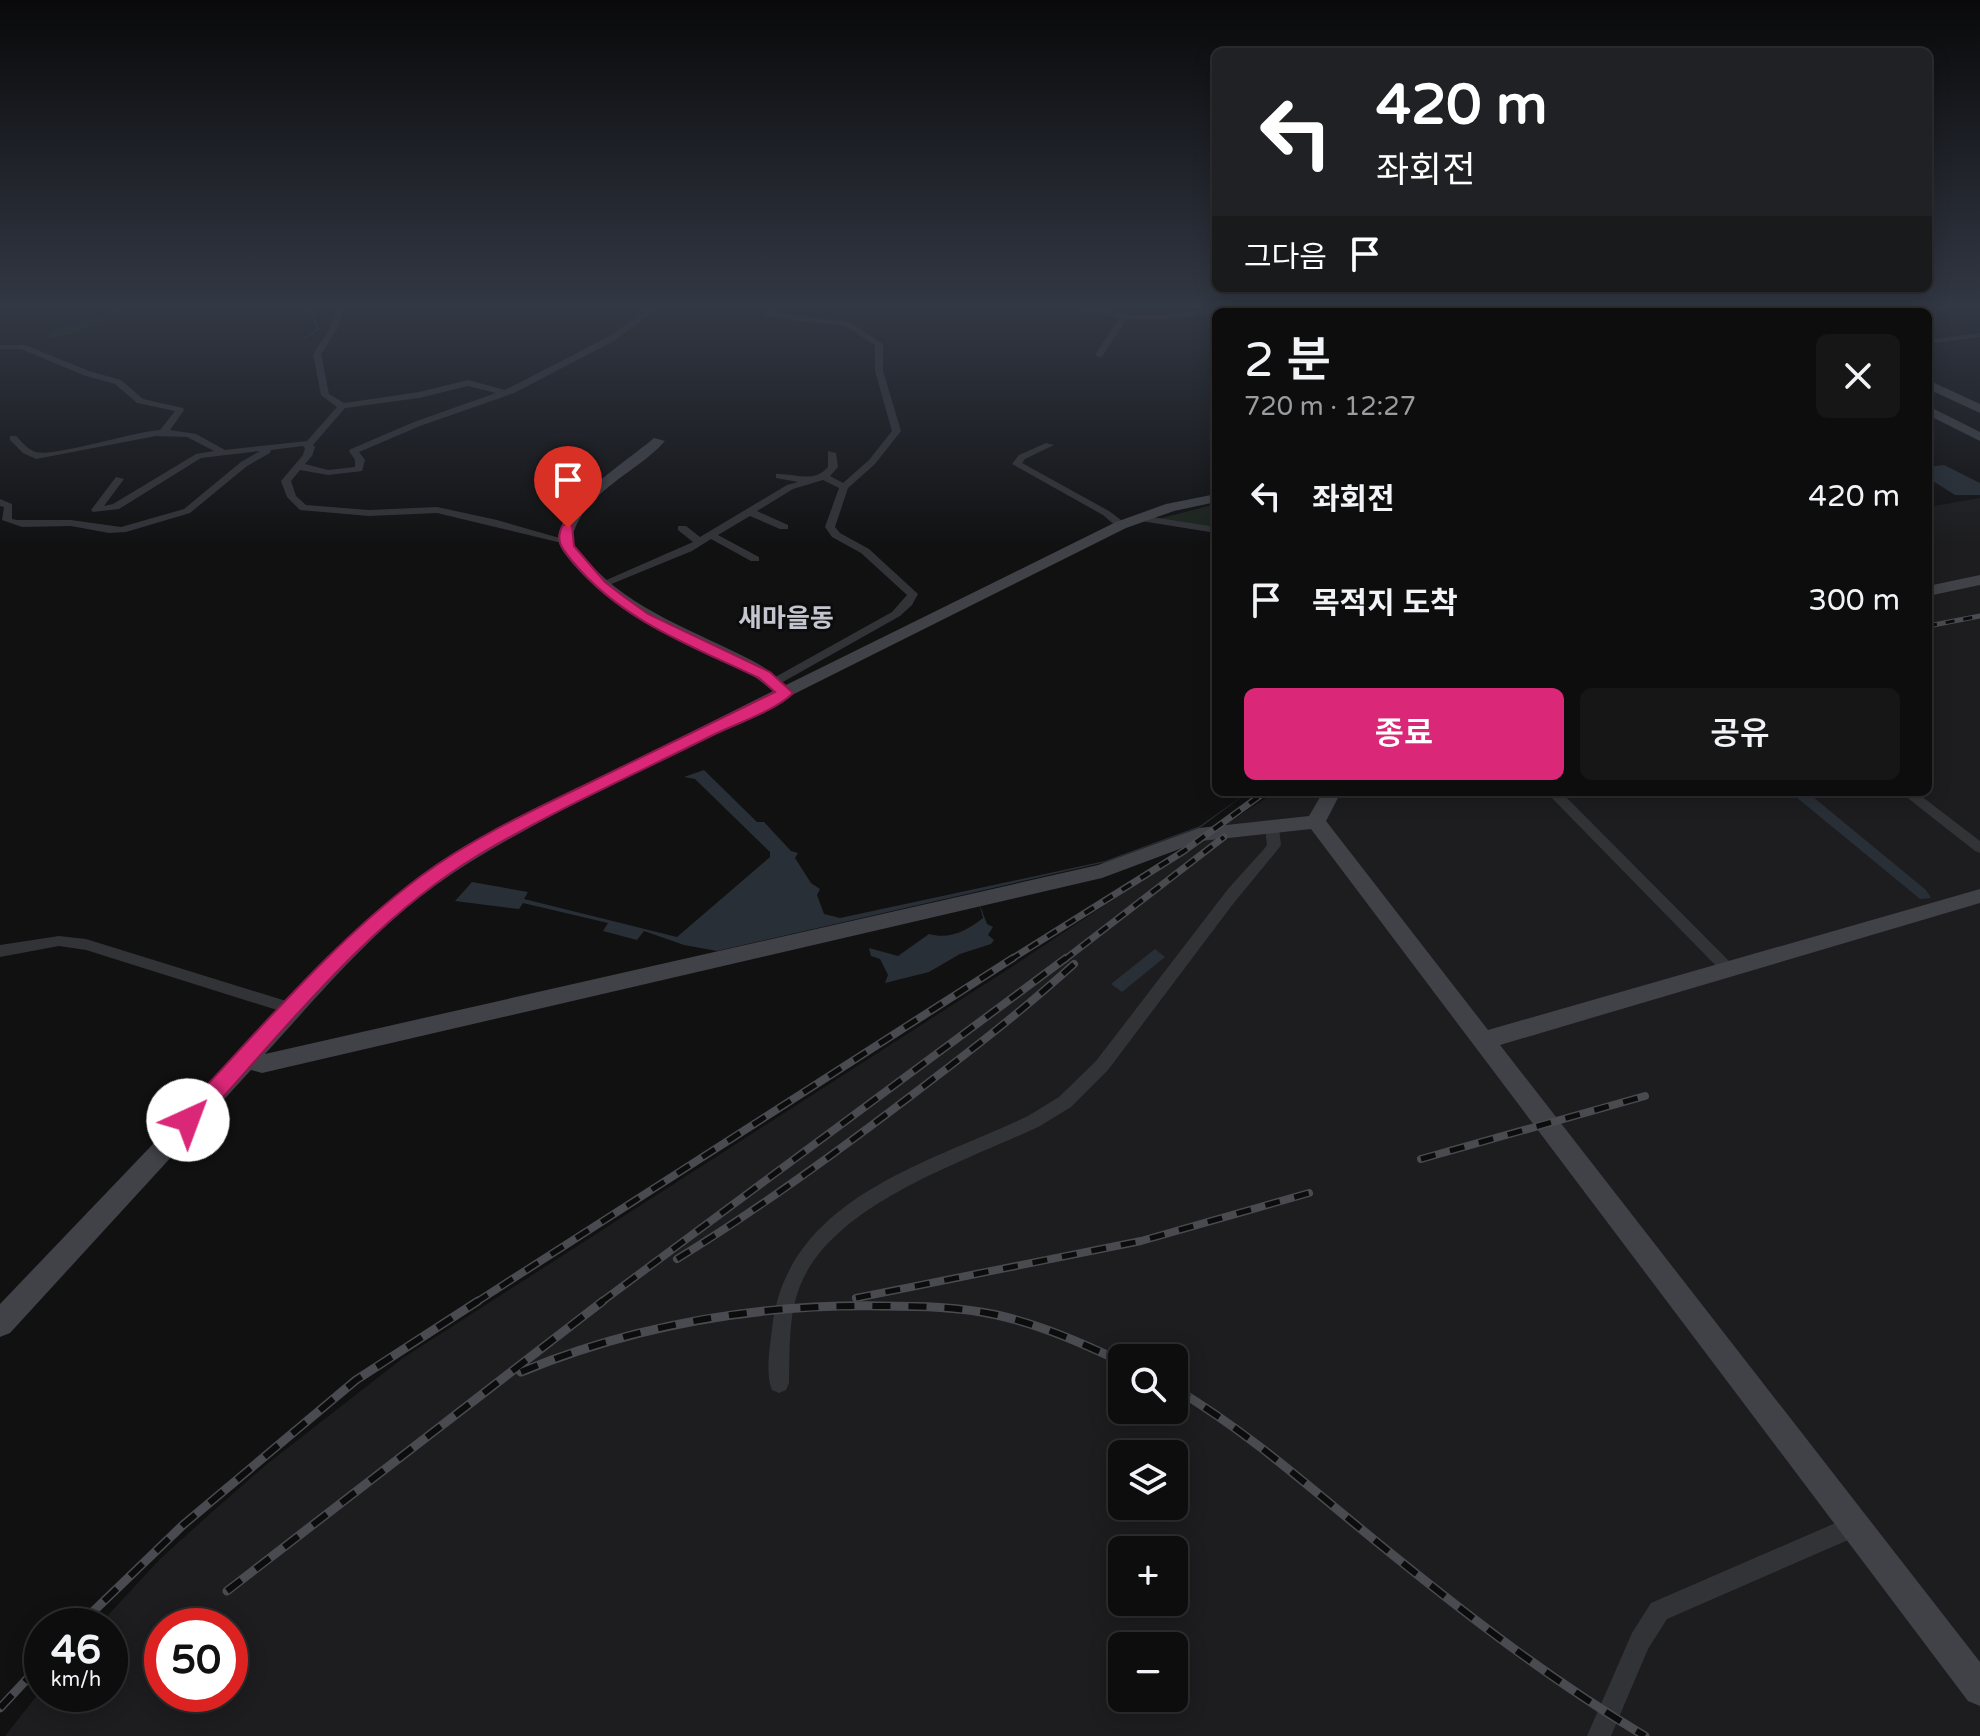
<!DOCTYPE html>
<html lang="ko">
<head>
<meta charset="utf-8">
<style>
	:root { --surface:#0d0d0e; --page:#161617; --text:#f1f3f6; --muted:#9a9c9e; --line:#2d2d2e; --accent:#db2777 }
	body { margin:0; font-family:"Varela Round","Noto Sans KR",sans-serif; background:var(--page); color:var(--text); height:100vh; display:flex; flex-direction:column; font-size:30px; white-space:nowrap }
	* { box-sizing:border-box; margin:0 }
	p { font-size:26px; color:var(--muted) }
	.icon { flex:none; width:44px; height:44px; fill:none; stroke:currentColor; stroke-width:2; stroke-linecap:round; stroke-linejoin:round }
	.map { position:relative; flex:1; overflow:hidden }
	.panel { position:absolute; left:1212px; top:308px; width:720px; height:488px; display:flex; flex-direction:column; background:var(--surface); border-radius:12px; box-shadow:0 4px 20px #0003,0 0 0 2px var(--line) }
	.panel>* { flex:none }
	.guide { position:absolute; left:1212px; top:48px; width:720px; height:244px; border-radius:12px; box-shadow:0 4px 20px #0003,0 0 0 2px var(--line); background:#202124; color:#fff; overflow:hidden }
	.fabs { position:absolute; left:1108px; top:1344px; display:grid; gap:16px }
	.fabs a { display:grid; place-items:center; width:80px; height:80px; border-radius:12px; background:var(--surface); box-shadow:0 4px 20px #0003,0 0 0 2px var(--line); font-size:40px }
	.speed { position:absolute; left:24px; top:1608px; display:flex; gap:16px; font-size:40px; font-weight:700; text-align:center }
	.speed>* { display:grid; place-content:center; width:104px; height:104px; border-radius:50%; background:var(--surface); box-shadow:0 4px 20px #0003,0 0 0 2px var(--line); line-height:1 }
	.speed small { font-size:20px; font-weight:400 }
	.speed .limit { border:12px solid #d22; background:#fff; color:#111 }
	.pin { position:absolute; display:grid; place-items:center; width:68px; height:68px; color:#fff; margin:-82px -34px; border-radius:50% 50% 50% 0; rotate:-45deg; box-shadow:0 0 8px #0007 }
	.pin .icon { rotate:45deg }
	.me { position:absolute; width:88px; margin:-44px; rotate:43deg; stroke-linejoin:round; filter:drop-shadow(0 0 6px #0008) }
	.turn { display:flex; align-items:center; gap:28px; height:168px; padding:0 32px; font-size:36px }
	.turn .icon { width:104px; height:104px; stroke-width:2.5 }
	.turn b { display:block; font-size:56px; line-height:68px }
	.then { display:flex; align-items:center; height:76px; padding:0 32px; background:#0003; gap:16px; font-size:30px }
	.round { display:grid; place-items:center; flex:none; width:84px; height:84px; border-radius:12px; background:var(--page) }
	.head { display:flex; align-items:center; justify-content:space-between; height:136px; padding:0 32px }
	h1 { font-size:48px; font-weight:600; line-height:60px }
	.primary-button { display:flex; gap:16px; margin-top:auto; padding:16px 32px }
	.primary-button a { flex:1; height:92px; border-radius:12px; background:var(--accent); color:#fff; font-size:32px; font-weight:600; line-height:92px; text-align:center }
	.primary-button a+a { background:var(--page); color:var(--text) }
	ul { padding:0; list-style:none }
	li { display:flex; align-items:center; gap:24px; height:104px; padding:0 32px }
	li div { flex:1 }
	li b { display:block; font-size:30px }
	li em { font-style:normal }
	.map>svg:first-child { display:block }
	.built { fill:#1d1d1f; fill-rule:evenodd }
	.green { fill:#1d251e }
	.water { fill:#282f36 }
	.lines { fill:none; stroke-linecap:round; stroke-linejoin:round }
	.stream { stroke:#282f36; stroke-width:2 }
	.street { fill:#323337; fill-rule:evenodd }
	.secondary { fill:#404247; fill-rule:evenodd }
	.rail-far4-casing { stroke:#494b50; stroke-width:4 }
	.rail-far3-casing { stroke:#494b50; stroke-width:5 }
	.rail-far2-casing { stroke:#494b50; stroke-width:7 }
	.rail-far1-casing { stroke:#494b50; stroke-width:8 }
	.rail-casing { stroke:#494b50; stroke-width:9 }
	.rail-far4 { stroke:#0c0c0d; stroke-width:2; stroke-dasharray:7; stroke-linecap:butt }
	.rail-far3 { stroke:#0c0c0d; stroke-width:3; stroke-dasharray:9; stroke-linecap:butt }
	.rail-far2 { stroke:#0c0c0d; stroke-width:4; stroke-dasharray:11; stroke-linecap:butt }
	.rail-far1 { stroke:#0c0c0d; stroke-width:5; stroke-dasharray:15; stroke-linecap:butt }
	.rail { stroke:#0c0c0d; stroke-width:6; stroke-dasharray:18; stroke-linecap:butt }
	.route { fill:#db2777; stroke:#8e194d; stroke-width:2 }
	.labels { text-anchor:middle; stroke-width:6; stroke-linejoin:round; paint-order:stroke }
	.far-quarter-label { font-size:26px; font-weight:bold; fill:#c3c6cf; stroke:#0c0c0d }
</style>
</head>
<body>
<div class="map">
<svg width="1980" height="1736" viewBox="0 0 1980 1736">
	<rect width="100%" height="100%" fill="#111112"/>
	<!-- built -->
	<path class="built" d="M1980,498V1736H5L42,1689V1694H110V1626H98L160,1559L212,1512L267,1464L403,1358L1010,968L1275,792H1928V507ZM1122,1358H1174V1410H1122ZM1122,1454H1174V1506H1122ZM1122,1550H1174V1602H1122ZM162,1626H230V1694H162ZM1122,1646H1174V1698H1122Z"/>
	<!-- green -->
	<path class="green" d="M121,304H133C115,315 61,344 43,337C59,326 75,327 92,319C103,314 109,306 121,304Z
		M1216,504V528L1154,520Z"/>
	<!-- water -->
	<path class="water" d="M1944,465L1980,483V495H1955L1928,478V467Z
		M704,770L757,822H764L791,851L798,853L795,858L811,883L820,889L817,895L824,914L840,918L1105,861L1200,826L1248,792L1201,827L1106,862L717,951L684,945L644,931L637,940L603,931L608,923L523,903L519,909L455,901L472,882L528,892L524,899L677,937L770,857V852L695,779L684,777Z
		M1790,792H1807L1926,890L1931,898L1920,899Z
		M979,903L987,924L993,927L988,935L994,940L991,944L960,954L929,972L885,983L888,975L880,959L871,956L869,948L898,956L929,934C950,940 968,930 983,918Z
		M1155,949L1165,957L1122,992L1111,984Z"/>
	<g class="lines">
		<!-- stream -->
		<path class="stream" d="M1748,304L1764,312
			M305,338L318,329L312,312L304,307L306,304"/>
		<!-- street -->
		<path class="street" d="M337,304H345L338,328L321,354L329,394L344,403L419,392L468,380L505,390L608,337L655,304H664L614,341L514,393L420,426L359,452L365,460L362,471L328,475L300,470L291,481L296,496L306,505L369,510L437,507L497,520L570,541V545L437,513L369,516L300,510L287,497L281,481L303,455L305,448L303,446L271,450L270,453L247,466L190,513L126,532L109,533L71,526L22,527L2,520L4,507L0,506V499L12,504V519L17,520H71L121,527L184,509L241,462L260,451L201,458L119,509L93,512L91,510L116,477L124,479L104,506L113,504L196,454L214,451L187,437L156,436L36,459L23,453L10,440V436H16C22,442 28,450 36,452C55,457 132,432 160,430L175,411L137,403L115,384L83,375L21,349H0V345H25L89,371L121,380L143,399L183,408L184,410L170,430L196,434L225,450L307,441L337,407L321,395L313,354L330,328ZM468,386L496,393L414,422L351,449L349,451L355,460V467L328,470L305,464L312,456L315,447L313,445L345,408L419,398Z
			M776,304H784L774,313L850,322L883,344V371L901,431L875,464L848,488L835,527L840,533L869,549L918,594L912,605L900,616L774,687L768,683L770,680L892,612L907,595L861,553L832,537L825,527L839,488L823,480L793,489L757,511L788,525V529H780L750,516L718,535L759,557V561H751L711,539L692,551L604,587H596L595,585L693,542L678,530V526H686L700,537L787,485L798,482L776,478V474C796,473 813,484 828,467V451L836,453L838,467L830,476L843,483L869,460L892,431L875,371V345L845,326L765,317V313Z
			M1060,304C1091,303 1121,316 1152,316C1196,315 1265,290 1305,312L1250,309L1167,319H1126L1102,357H1099L1095,355L1119,318Z
			M1432,304H1440L1433,312H1425Z
			M1799,304H1809L1824,312H1814Z
			M1912,304H1931L1885,312H1864Z
			M1980,333V337L1928,344V340Z
			M1046,443L1054,445L1025,459L1022,463L1109,511L1125,523V527H1117L1103,515L1012,464L1019,455Z
			M1139,515L1216,527V533L1135,520V516Z
			M1546,792H1561L1733,965L1736,969L1733,973H1723Z
			M1900,792H1916L1980,841V853L1975,851Z
			M1272,823L1279,828L1281,845L1279,848L1233,904L1108,1070L1071,1107L1040,1126C965,1162 833,1203 800,1286C788,1316 790,1351 789,1383L786,1390L779,1393L772,1390C765,1373 770,1347 772,1329C786,1198 927,1164 1028,1116L1059,1097L1096,1061L1228,889L1264,849L1267,845L1265,828Z
			M59,936L86,939L299,1005L301,1009L299,1013L293,1015L86,950L59,946L0,957V945Z
			M1854,1515L1862,1518L1865,1526L1862,1534L1667,1619L1648,1649L1611,1736H1587L1632,1633L1651,1603Z"/>
		<!-- secondary -->
		<path class="secondary" d="M1756,304H1769L1783,312H1769Z
			M1928,380L1980,404V413L1928,389Z
			M1928,406L1980,432V441L1928,415Z
			M654,438L665,441C639,471 588,490 574,531C569,544 580,553 588,562C633,611 693,630 751,660C763,666 775,675 786,685L1116,522L1166,504L1216,494V502L1174,511L1126,528L564,809C520,833 476,856 436,885C371,932 319,995 265,1054L1098,865L1199,828L1309,816L1323,792H1341L1326,821L1488,1030L1980,889V903L1500,1045L1980,1662V1706L1968,1701L1311,829L1201,841L1102,878L262,1073L251,1070L10,1333L0,1337V1304L368,919L420,876L465,846L773,691C710,637 634,633 573,564C566,555 555,544 559,532C571,495 626,462 654,438Z
			M1980,575V585L1928,596V586Z"/>
		<!-- rail-far4 casing -->
		<g class="rail-far4-casing">
			<path id="rail-far4" d="M1458,312L1461,304"/>
		</g>
		<!-- rail-far3 casing -->
		<g class="rail-far3-casing">
			<path id="rail-far3" d="M1928,626L1980,616"/>
		</g>
		<!-- rail-far2 casing -->
		<g class="rail-far2-casing">
			<path id="rail-far2" d="M1010,960L1184,851L1265,792
				M1064,960L1224,837"/>
		</g>
		<!-- rail-far1 casing -->
		<g class="rail-far1-casing">
			<path id="rail-far1" d="M1421,1159L1645,1096
				M677,1259C757,1210 833,1155 908,1098C965,1055 1021,1012 1074,964
				M856,1298L1141,1241L1309,1193
				M475,1303L1013,958
				M600,1303L1066,958"/>
		</g>
		<!-- rail casing -->
		<g class="rail-casing">
			<path id="rail" d="M521,1372C638,1324 756,1304 882,1306C921,1306 960,1307 997,1315C1041,1325 1082,1343 1122,1362
				M1174,1388C1250,1433 1315,1492 1383,1547C1467,1615 1552,1681 1645,1736
				M227,1591L603,1301
				M78,1626L183,1525L356,1380L478,1301
				M0,1708L42,1663"/>
		</g>
		<!-- rail-far4 -->
		<use href="#rail-far4" class="rail-far4"/>
		<!-- rail-far3 -->
		<use href="#rail-far3" class="rail-far3"/>
		<!-- rail-far2 -->
		<use href="#rail-far2" class="rail-far2"/>
		<!-- rail-far1 -->
		<use href="#rail-far1" class="rail-far1"/>
		<!-- rail -->
		<use href="#rail" class="rail"/>
	</g>
	<!-- sky -->
	<linearGradient id="sky" x2="0" y2="1"><stop stop-color="#09090a"/><stop offset="0.56" stop-color="#323844"/><stop offset="1" stop-color="#323844" stop-opacity="0"/></linearGradient>
	<rect width="1980" height="547" fill="url(#sky)"/>
	<!-- route -->
	<path class="route" d="M563,525H572L574,546L605,582L623,596L648,614L770,672L793,693C777,710 735,724 713,735C635,774 555,810 480,854C368,921 283,1032 196,1127L188,1130L180,1127L177,1120L180,1114C257,1033 331,943 421,876C471,839 529,812 585,785C648,754 712,723 775,692L759,678C692,646 622,621 573,562C563,550 554,541 563,525Z"/>
	<g class="labels">
		<!-- far-quarter labels -->
		<g class="far-quarter-label">
			<text x="786" y="627">새마을동</text>
		</g>
	</g>
</svg>
<div class="fabs">
<a><svg class="icon" aria-label="search" viewBox="0 0 24 24"><circle cx="10" cy="10" r="6"/><path d="M15 15l6 6"/></svg></a>
<a><svg class="icon" aria-label="layers" viewBox="0 0 24 24"><path d="M12 4l9 5-9 5-9-5zM3 14l9 5 9-5"/></svg></a>
<a>+</a>
<a>−</a>
</div>
<div class="speed"><div>46<small>km/h</small></div><div class="limit">50</div></div>
<div class="pin" style="left:568px;top:528px;background:#d93025"><svg class="icon" aria-label="arrive" viewBox="0 0 24 24"><path d="M6 21V4h12l-3 4 3 4H6"/></svg></div>
<svg class="me" style="left:188px;top:1120px" viewBox="-20 -20 40 40"><circle r="19" fill="#fff"/><path d="M0-13L10 11 0 6-10 11z" fill="#db2777"/></svg>
<div class="guide">
<div class="turn"><svg class="icon" aria-label="left" viewBox="0 0 24 24"><path d="M17 20v-9H6M10 6l-5 5 5 5"/></svg><div><b>420 m</b>좌회전</div></div>
<div class="then">그다음<svg class="icon" aria-label="arrive" viewBox="0 0 24 24"><path d="M6 21V4h12l-3 4 3 4H6"/></svg></div>
</div>
<section class="panel">
<div class="head"><div><h1>2 분</h1><p>720 m · 12:27</p></div><a class="round"><svg class="icon" aria-label="close" viewBox="0 0 24 24"><path d="M6 6l12 12M18 6L6 18"/></svg></a></div>
<ul>
<li><svg class="icon" aria-label="left" viewBox="0 0 24 24"><path d="M17 20v-9H6M10 6l-5 5 5 5"/></svg><div><b>좌회전</b></div><em>420 m</em></li>
<li><svg class="icon" aria-label="arrive" viewBox="0 0 24 24"><path d="M6 21V4h12l-3 4 3 4H6"/></svg><div><b>목적지 도착</b></div><em>300 m</em></li>
</ul>
<div class="primary-button"><a>종료</a><a>공유</a></div>
</section>
</div>
</body>
</html>
